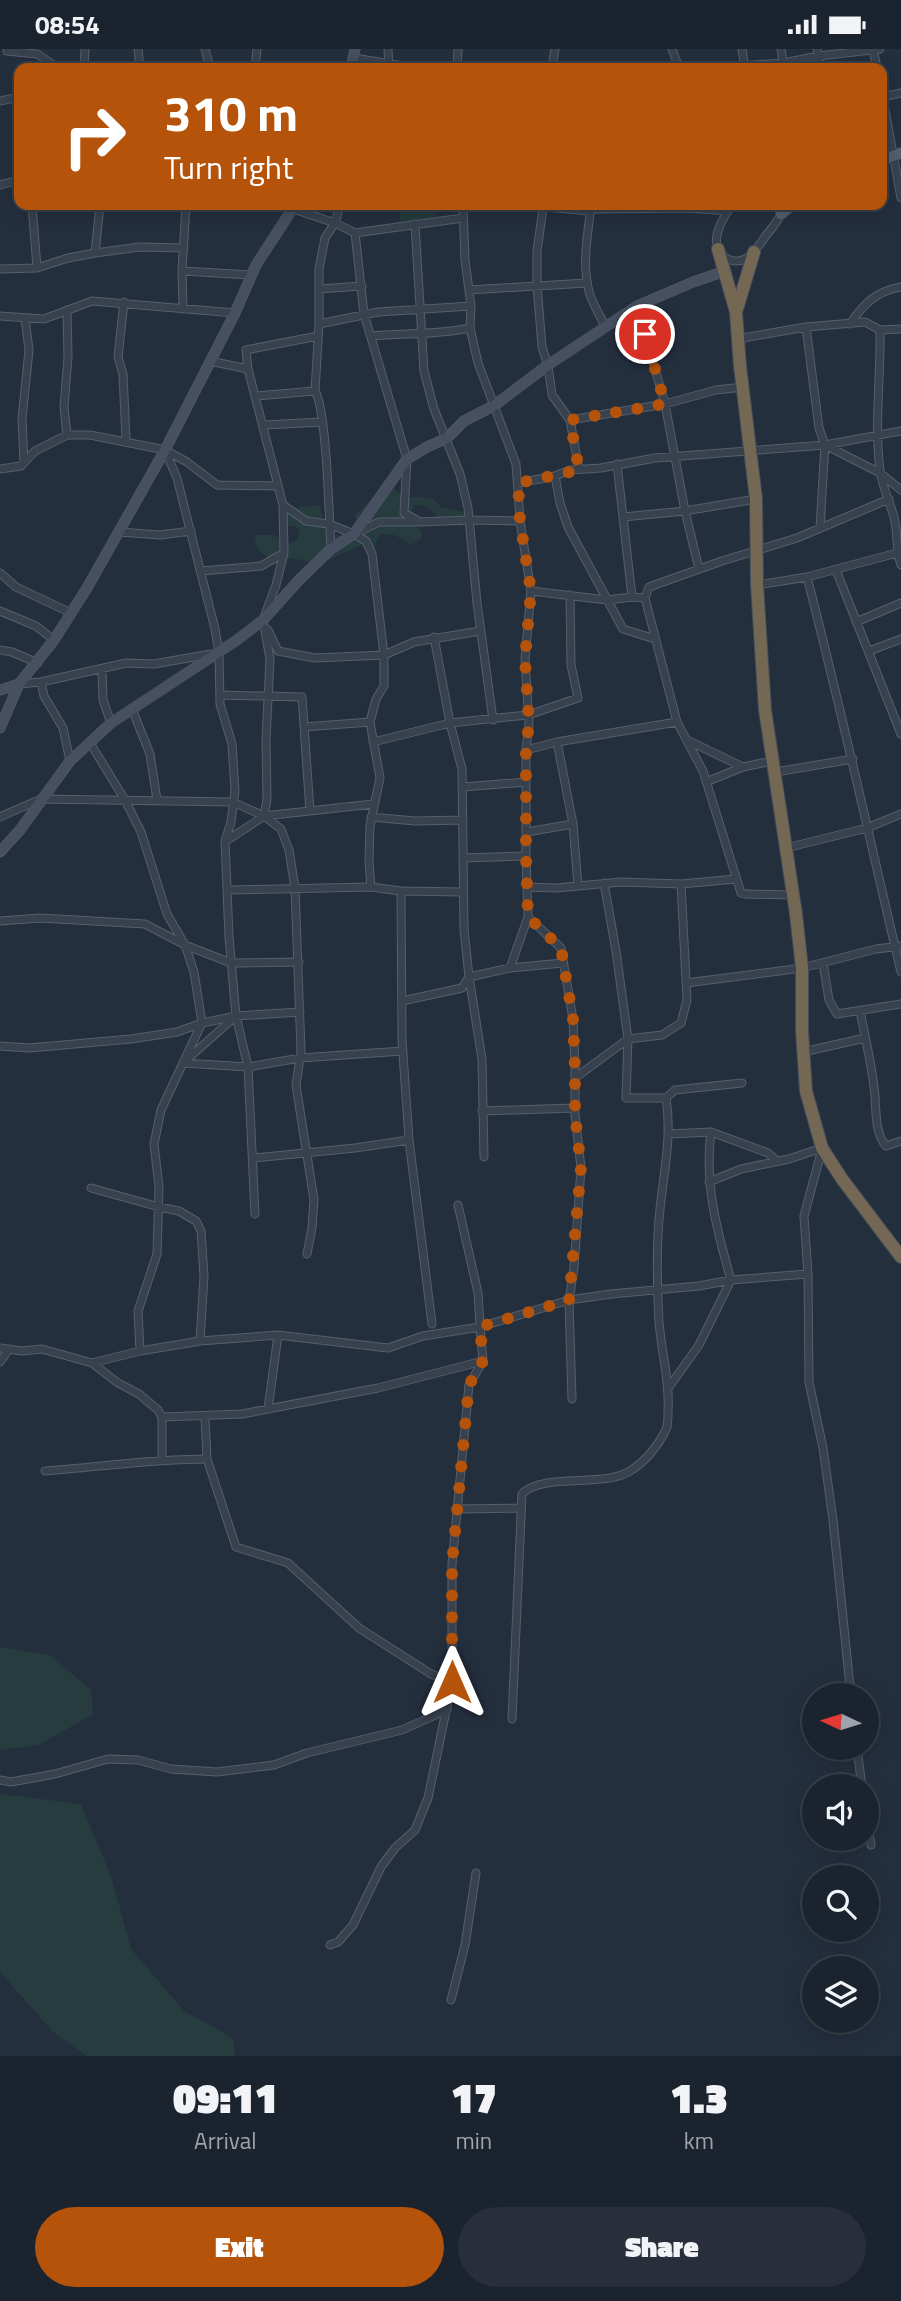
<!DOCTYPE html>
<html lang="en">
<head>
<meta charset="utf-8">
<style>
	:root { --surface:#1b232e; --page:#282f3a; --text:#f1f3f6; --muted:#a0a4aa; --line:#39404a; --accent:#b45309 }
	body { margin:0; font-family:"Titillium Web",sans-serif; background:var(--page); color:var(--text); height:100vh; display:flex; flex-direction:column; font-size:26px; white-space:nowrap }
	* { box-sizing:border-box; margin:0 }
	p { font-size:23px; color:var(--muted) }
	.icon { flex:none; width:38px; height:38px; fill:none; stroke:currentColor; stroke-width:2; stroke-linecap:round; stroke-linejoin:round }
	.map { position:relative; height:2007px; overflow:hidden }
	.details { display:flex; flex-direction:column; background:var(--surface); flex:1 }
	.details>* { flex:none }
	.guide { position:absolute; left:14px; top:14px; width:873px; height:147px; border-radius:14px; box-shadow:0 4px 18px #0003,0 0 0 2px var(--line); background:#b45309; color:#fff; overflow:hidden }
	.needle { width:46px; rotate:274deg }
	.buttons { position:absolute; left:802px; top:1634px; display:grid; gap:14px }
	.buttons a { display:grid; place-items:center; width:77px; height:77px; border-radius:50%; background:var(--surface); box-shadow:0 4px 18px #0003,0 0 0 2px var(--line); font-size:35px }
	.pin { position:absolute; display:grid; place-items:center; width:60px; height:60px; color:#fff; margin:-30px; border:4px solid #fff; border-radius:50%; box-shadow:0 2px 7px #0007 }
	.me { position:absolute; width:77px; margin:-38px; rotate:0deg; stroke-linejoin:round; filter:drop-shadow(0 0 5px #0008) }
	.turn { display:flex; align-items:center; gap:24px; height:147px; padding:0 35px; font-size:32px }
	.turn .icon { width:91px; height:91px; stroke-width:2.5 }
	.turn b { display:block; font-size:49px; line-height:60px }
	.eta { display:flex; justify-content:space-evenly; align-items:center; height:119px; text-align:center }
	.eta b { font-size:42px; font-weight:800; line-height:49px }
	.cta { display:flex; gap:14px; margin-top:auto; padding:14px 35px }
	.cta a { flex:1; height:80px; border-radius:42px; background:var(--accent); color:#fff; font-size:28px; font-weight:800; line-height:80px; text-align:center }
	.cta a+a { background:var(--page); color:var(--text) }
	.status { display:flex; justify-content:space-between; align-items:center; height:49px; padding:0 35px; background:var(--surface); direction:ltr }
	.status svg { height:19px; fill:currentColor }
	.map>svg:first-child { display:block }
	.green { fill:#263c3f }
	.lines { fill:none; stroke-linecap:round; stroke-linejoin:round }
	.street-casing { stroke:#565f6c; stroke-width:9 }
	.secondary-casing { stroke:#565f6c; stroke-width:11 }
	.primary-casing { stroke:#414a57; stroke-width:12 }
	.highway-casing { stroke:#434c59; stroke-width:14 }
	.street { stroke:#38414e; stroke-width:7 }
	.secondary { stroke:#465061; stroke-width:10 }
	.primary { stroke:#56606e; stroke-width:10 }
	.highway { stroke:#746855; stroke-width:12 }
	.route { stroke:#b45309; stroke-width:12; stroke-dasharray:0 21.6 }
</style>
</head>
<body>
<div class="status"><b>08:54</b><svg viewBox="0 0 49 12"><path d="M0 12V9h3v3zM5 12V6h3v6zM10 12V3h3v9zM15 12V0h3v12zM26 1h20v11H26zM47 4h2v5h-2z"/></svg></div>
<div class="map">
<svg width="901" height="2007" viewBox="0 0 901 2007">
	<rect width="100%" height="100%" fill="#242f3e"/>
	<!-- green -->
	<path class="green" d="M401,156H428L437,159L436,167L419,174L399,176Z
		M383,439L394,440L406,449L421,448L433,450L441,458L465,463L461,478L439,469L427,457L415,456L410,464L409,471L422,482V489L411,496L395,486L381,485L376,493L373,504L361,496L320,515L292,509L274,513L260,502L254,492L257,486H273L290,495L297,491L300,483L295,477H287L286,460L319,456C324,465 322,474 326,484L344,487L360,475L354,467Z
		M0,1598L50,1606L91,1641L93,1665L39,1696L0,1701Z
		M0,1745L81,1755L112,1830L131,1900L184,1962L233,1989L235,2007H87L53,1983L0,1923Z"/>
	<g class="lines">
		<!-- street casing -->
		<g class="street-casing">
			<path id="street" d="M7,0V2L37,5L58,19
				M138,0L140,19
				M205,0L210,19
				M388,0L389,19
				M672,0L679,19
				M742,0L745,19
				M781,0L784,19
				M817,0L821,19
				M873,0L877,19
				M354,9L416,19
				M84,19L85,0
				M255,19L257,0
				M457,19L458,0
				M552,19L555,0
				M708,19L783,14L819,7L880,0
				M882,44L901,149
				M882,48L901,44
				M0,52L19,48
				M0,136L19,131
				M32,156L37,219
				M463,156L465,211L471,257L470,279L478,314L516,415L520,472L531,542L525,610L529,674L526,701V807L528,868L510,919
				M524,156L590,162L595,160L689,159L728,162
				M591,156C588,186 581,216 590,246C594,257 600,267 605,277
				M732,156C722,170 706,196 726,209C732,213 740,213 747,209C756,204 761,192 768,184C775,175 782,168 782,156
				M543,159L537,202V236L542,298L548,316L552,346L570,371L579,420
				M293,160L335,174L355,184L463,169
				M415,175L424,322L434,360L460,425L468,459L477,554L493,671
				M355,184L364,265L407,410L404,464L420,473L469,471
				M95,204L100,156
				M0,220L37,219L68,209L95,204L140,198L184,199
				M182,222L251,226
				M319,240L362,237
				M469,241L587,234
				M124,253L118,308L123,325L126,391
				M637,257L665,355L685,462L699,520
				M183,260L182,222L186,157L188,156
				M0,267L44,270L92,252L235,264
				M319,275L378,263L471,257
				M850,275C864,254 877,242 901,238
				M806,278L819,379L825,396L820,479
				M880,281C881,327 874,375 880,421C882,439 892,456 895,473C898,488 896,501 901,516
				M371,287C405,284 437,286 470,279
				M737,290L806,278L865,273L880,281L901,280
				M210,312L248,320
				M256,347L315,342
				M570,371L665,355L716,341L743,338
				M264,376L322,373
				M67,386L64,358L68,308L67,261
				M825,396L880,424L901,441
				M24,413L22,370L29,301L25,269
				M617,415L632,548
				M0,420L21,417L35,402L67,386H90L165,401L187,413L217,436L278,437
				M555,427L560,454L568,478L623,580L655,590
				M518,434L555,427L570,421L601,419L655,409L825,396L901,382
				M283,456L306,472L329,475L354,485L379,473H416
				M623,468L685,462L756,450
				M467,471L520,472
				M119,483L160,486L191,482
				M354,485L366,492L372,505L384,606V637L376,650L370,673L380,729L370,777L369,813L371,838
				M331,500C329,471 327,361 315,342L319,275V220L325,189L335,174L340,156
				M836,521L901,685
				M201,522L261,517L284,504
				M0,524L16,538L71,564
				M807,528C841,659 870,792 901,923
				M757,536L807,528L897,504
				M531,542L607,551L632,548L645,549L677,673L703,722L741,844L745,845L793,846
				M645,549L649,538L722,512L797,489L889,450
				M0,562L36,577L54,591
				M856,573L901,554
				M268,581L278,602L315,609L384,606L414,593L480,582
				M434,588L450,674L462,720L464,880L469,928L482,1010L484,1108
				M0,601L12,603L38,614
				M869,602L901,590
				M102,621L103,651L111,674
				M41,633L44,647L63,679L70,712
				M19,635L41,633L126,614L154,615L211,605
				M220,646L302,648L310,762
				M132,660L150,705L157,751
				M304,678L370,673
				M687,691L743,718
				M373,693L450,674L528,666L578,649L571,616L570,546
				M557,693L573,775L578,837
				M90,694L125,751L141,783L167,865L185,896L194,923L202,974L183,1014L248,1018L300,1009L403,1002
				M526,701L557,693L677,673
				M775,723L853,710
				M706,733L743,718L772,712
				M462,738L526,733
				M264,767L267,750L266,690L270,610L263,571L276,536L284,504L283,456L248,320L246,301L318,287
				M0,768L41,750L233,753L264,767L281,780L289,801L295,839L301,1002L296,1036L314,1151L312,1179L307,1205
				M371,768L415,772L463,771
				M527,783L573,775
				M226,792L264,767L373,755
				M786,799L867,779L901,765
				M463,809L526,807
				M604,834L616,902L628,990L626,1049H666L675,1041L742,1034
				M527,838L556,839L621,833L681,835L736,830
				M227,841L371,838L401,842L463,843
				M401,842L402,991L409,1091L432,1275
				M528,868L561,899L573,970L575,1021V1065L581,1119L574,1219L569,1251L572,1350
				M0,872L40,869L145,875L185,896L231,914L299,913
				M823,914L829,951L837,965L901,955
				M686,934L802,919L876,900L901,897
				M402,952L462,939L469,928L510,919L563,914
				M860,962C865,987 871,1013 874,1038C877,1056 873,1082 886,1097L901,1092
				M236,967L248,1018L255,1165
				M0,997L29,999L131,990L177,983L202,974L236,967L300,963
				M803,1003L865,989
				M575,1029L628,990L662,986L681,974L687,951L681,835
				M482,1062L574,1059
				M669,1085L711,1083L768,1104L777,1112
				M822,1100L804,1167L808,1225L809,1333L823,1399L833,1471L851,1647
				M253,1109L355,1099L409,1091
				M709,1133L741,1120L789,1110L822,1099
				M91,1139L159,1158L179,1162L196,1172L201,1182L204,1227L200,1292L278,1286L388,1299L423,1287L480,1278L478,1244L458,1156
				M0,1299L22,1302L42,1300L92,1314L118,1334L139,1345L158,1361L162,1368V1410
				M140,1302L138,1262L157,1205L159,1138L154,1095L161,1061L183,1014L236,967L229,888L225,792L231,773L235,742L232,695L220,655L219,604L215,580L177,429L165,401
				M0,1313L9,1300
				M92,1314L140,1302L200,1292
				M669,1338L699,1296L731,1231C717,1182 704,1134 711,1083
				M268,1360L278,1286
				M162,1368L242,1365L378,1339L483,1312
				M205,1368L207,1410L236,1498L288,1514L359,1579L431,1625L452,1633
				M45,1422C99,1418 152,1410 207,1410
				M457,1460L520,1459
				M512,1670L522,1445C543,1423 604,1439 630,1422C645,1413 660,1395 667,1378C668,1373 668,1367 668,1362C670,1331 661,1303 659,1272C657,1236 656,1196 660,1160C664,1122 672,1087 666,1049
				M857,1699L862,1738
				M0,1731L11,1733L55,1725L108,1710L138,1711L171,1720L217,1723L274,1716L307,1704L402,1681L447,1661
				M866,1764L871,1796
				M330,1896L338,1893L353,1876L381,1818L395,1799L415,1781L428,1749L452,1633V1515L469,1336L483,1312L480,1278L569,1251L611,1245L699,1237L731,1231L808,1225
				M451,1951L465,1896L476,1824"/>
		</g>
		<!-- secondary casing -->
		<g class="secondary-casing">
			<path id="secondary" d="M351,19L355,0
				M0,641L19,635
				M0,679L19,635L54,591L87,539L165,401L235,264L256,216L295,156
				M0,803L20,781L70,712L111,674L237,591L263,571L299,531L331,500L354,485L407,410L427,398L447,389L464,372L495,356L548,316L637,257L693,233L725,222"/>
		</g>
		<!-- primary casing -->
		<g class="primary-casing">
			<path id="primary" d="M882,111L901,104
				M781,165L792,156"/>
		</g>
		<!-- highway casing -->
		<g class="highway-casing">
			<path id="highway" d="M718,200L736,263L740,317L756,450L757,536L765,661L796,865L802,919V982L806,1042L822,1099L842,1130L901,1208
				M737,260L754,203"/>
		</g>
		<!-- street -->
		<use href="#street" class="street"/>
		<!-- secondary -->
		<use href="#secondary" class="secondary"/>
		<!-- primary -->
		<use href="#primary" class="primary"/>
		<!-- highway -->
		<use href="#highway" class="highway"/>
	</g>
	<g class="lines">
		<!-- route -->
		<path class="route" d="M452,1633V1515L469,1336L483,1312L480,1278L569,1251L581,1119L575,1065V1021L573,970L561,899L528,868L526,807V701L529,674L525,610L531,542L520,472L518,434L579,421L570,371L665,355L645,285"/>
	</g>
</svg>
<div class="buttons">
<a><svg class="needle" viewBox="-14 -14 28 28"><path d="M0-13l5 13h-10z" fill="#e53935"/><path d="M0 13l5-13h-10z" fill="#a0a4aa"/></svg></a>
<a><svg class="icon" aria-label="sound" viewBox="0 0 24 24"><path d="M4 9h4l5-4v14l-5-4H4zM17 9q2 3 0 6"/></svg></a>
<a><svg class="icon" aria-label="search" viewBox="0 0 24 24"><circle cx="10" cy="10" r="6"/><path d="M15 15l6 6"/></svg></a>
<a><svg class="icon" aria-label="layers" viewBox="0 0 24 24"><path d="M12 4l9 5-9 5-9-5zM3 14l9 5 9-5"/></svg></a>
</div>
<div class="pin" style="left:645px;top:285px;background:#d93025"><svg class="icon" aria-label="arrive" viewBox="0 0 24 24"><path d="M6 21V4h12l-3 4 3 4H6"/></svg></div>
<svg class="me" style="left:452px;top:1633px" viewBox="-20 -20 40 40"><path d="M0-17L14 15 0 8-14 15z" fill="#b45309" stroke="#fff" stroke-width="4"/></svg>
<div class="guide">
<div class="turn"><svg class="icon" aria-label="right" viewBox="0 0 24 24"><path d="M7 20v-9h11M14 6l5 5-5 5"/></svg><div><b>310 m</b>Turn right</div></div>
</div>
</div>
<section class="details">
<div class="eta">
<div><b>09:11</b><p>Arrival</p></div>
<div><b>17</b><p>min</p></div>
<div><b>1.3</b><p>km</p></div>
</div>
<div class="cta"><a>Exit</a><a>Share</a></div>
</section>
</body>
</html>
